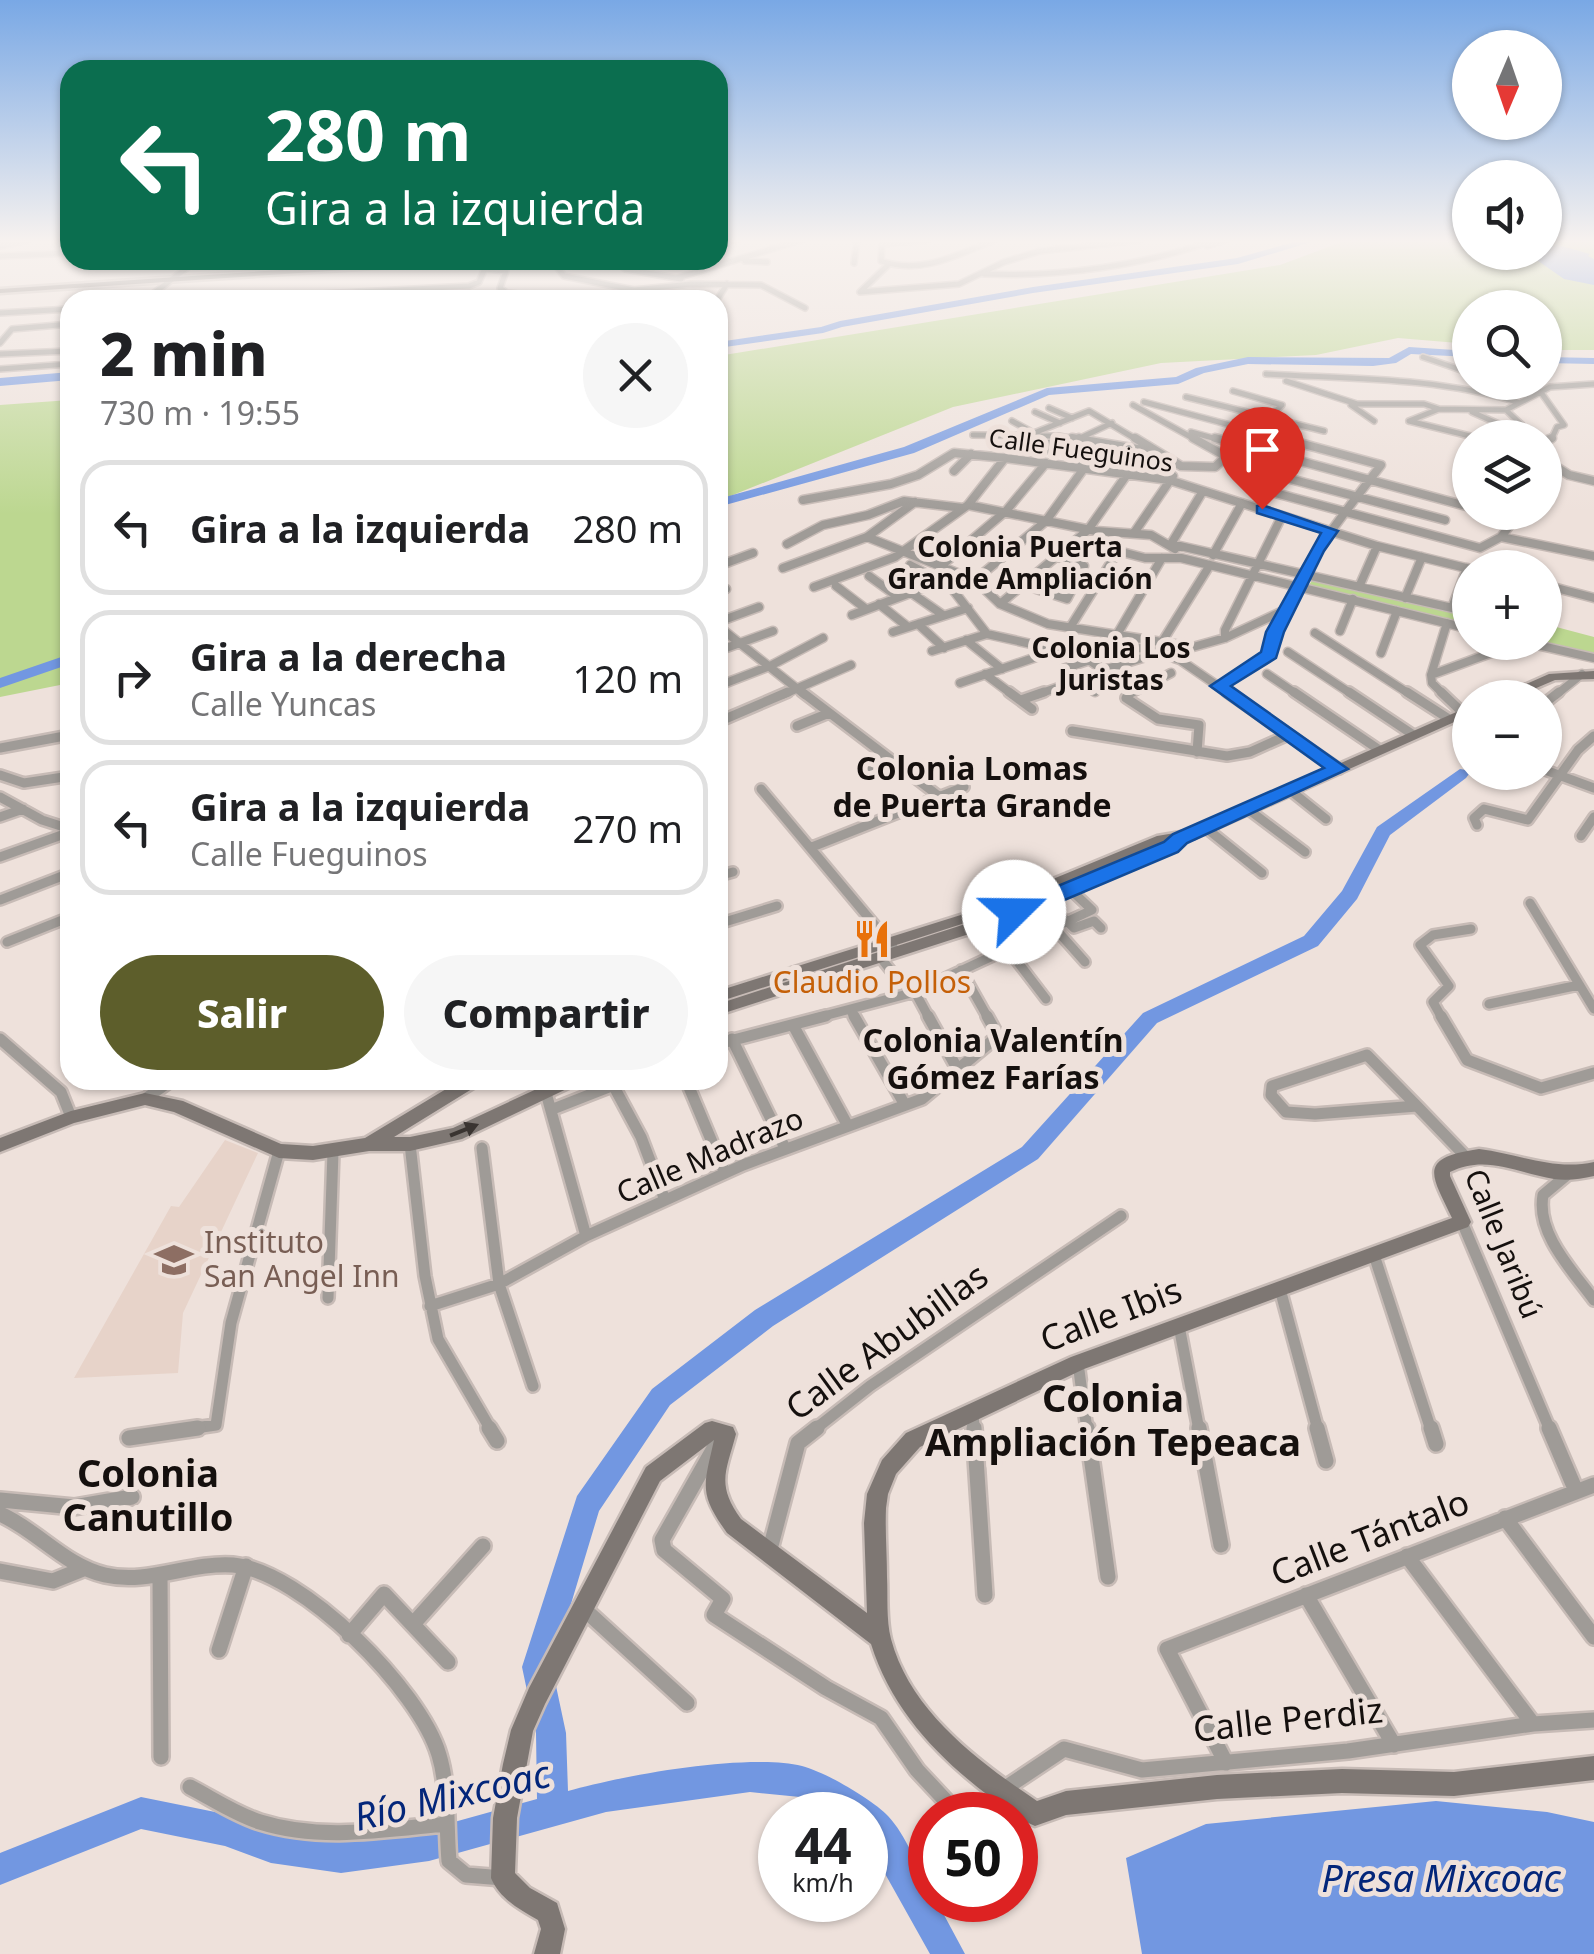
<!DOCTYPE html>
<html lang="es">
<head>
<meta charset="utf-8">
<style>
	:root { --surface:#fff; --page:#f6f6f6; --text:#202124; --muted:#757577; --line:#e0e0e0; --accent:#5d5e2b }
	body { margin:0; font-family:"Noto Sans",sans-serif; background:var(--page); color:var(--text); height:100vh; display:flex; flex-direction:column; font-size:38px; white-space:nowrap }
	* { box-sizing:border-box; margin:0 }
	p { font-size:32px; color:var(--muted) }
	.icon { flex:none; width:55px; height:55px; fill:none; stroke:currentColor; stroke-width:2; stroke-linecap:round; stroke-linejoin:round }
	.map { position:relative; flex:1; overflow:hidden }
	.side { position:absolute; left:60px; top:290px; width:668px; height:800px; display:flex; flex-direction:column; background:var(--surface); border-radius:30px; box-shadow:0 2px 8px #0004 }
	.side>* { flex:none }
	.guide { position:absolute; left:60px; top:60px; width:668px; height:210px; border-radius:30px; box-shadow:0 2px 8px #0004; background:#0b6e4f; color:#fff; overflow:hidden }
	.needle { width:65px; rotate:182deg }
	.buttons { position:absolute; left:1452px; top:30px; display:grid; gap:20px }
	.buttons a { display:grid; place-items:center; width:110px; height:110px; border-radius:50%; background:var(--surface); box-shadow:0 2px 8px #0004; font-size:50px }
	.speed { position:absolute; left:758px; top:1792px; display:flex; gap:20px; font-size:50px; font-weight:700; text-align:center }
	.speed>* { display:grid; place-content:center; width:130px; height:130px; border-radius:50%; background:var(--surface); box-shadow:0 2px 8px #0004; line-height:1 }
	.speed small { font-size:25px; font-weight:400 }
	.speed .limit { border:15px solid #d22; background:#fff; color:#111 }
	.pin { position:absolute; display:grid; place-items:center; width:85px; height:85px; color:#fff; margin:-102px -42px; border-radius:50% 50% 50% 0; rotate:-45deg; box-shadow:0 0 10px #0007 }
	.pin .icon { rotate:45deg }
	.me { position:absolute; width:110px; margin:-55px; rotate:68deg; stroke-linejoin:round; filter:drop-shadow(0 0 8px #0008) }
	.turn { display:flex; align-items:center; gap:35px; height:210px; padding:0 40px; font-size:45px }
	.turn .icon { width:130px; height:130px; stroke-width:2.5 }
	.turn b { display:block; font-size:70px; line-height:85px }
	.round { display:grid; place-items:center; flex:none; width:105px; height:105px; border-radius:52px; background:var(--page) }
	.overview { display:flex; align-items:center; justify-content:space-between; height:170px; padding:0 40px }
	h1 { font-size:60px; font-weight:800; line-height:75px }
	.cta { display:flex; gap:20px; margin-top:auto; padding:20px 40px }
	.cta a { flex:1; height:115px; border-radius:60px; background:var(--accent); color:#fff; font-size:40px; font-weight:800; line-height:115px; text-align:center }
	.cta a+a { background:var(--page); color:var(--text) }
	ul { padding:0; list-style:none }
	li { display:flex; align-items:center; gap:30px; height:135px; margin:0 20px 15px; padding:0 20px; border:5px solid var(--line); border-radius:30px }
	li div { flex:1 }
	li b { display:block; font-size:38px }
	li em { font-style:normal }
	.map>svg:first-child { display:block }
	.built { fill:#e7d3c9 }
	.green { fill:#bcd790 }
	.water { fill:#7297e1 }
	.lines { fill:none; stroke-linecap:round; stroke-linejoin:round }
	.river { fill:#7297e1; fill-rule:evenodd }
	.street-far4-casing { stroke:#c7bbb6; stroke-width:8 }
	.street-far3-casing { stroke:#c7bbb6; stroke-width:11 }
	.street-far2-casing { stroke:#c7bbb6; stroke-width:14 }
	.street-far1-casing { stroke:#c7bbb6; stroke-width:16 }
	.street-casing { stroke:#c7bbb6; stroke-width:20 }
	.secondary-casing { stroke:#c7bbb6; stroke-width:5 }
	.street-far4 { stroke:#9f9b97; stroke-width:5 }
	.street-far3 { stroke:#9f9b97; stroke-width:8 }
	.street-far2 { stroke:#9f9b97; stroke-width:9 }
	.street-far1 { stroke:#9f9b97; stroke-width:11 }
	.street { stroke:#9f9b97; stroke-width:15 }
	.secondary { fill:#7e7773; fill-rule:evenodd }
	.oneway { fill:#3a3431 }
	.route { fill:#1a73e8; stroke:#114b97; stroke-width:2.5 }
	.labels { text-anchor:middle; stroke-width:10; stroke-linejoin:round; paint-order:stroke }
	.far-street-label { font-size:25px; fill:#15100e; stroke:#eee1db }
	.far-neighbourhood-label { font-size:28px; font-weight:bold; fill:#15100e; stroke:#eee1db }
	.food-label { font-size:30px; fill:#c56008; stroke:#eee1db }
	.street-label { font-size:30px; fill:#15100e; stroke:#eee1db }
	.education-label { font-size:30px; fill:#785e54; stroke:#eee1db; text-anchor:start }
	.neighbourhood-label { font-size:32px; font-weight:bold; fill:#15100e; stroke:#eee1db }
	.near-street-label { font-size:35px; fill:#15100e; stroke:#eee1db }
	.near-neighbourhood-label { font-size:38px; font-weight:bold; fill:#15100e; stroke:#eee1db }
	.near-water-label { font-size:38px; font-style:italic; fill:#03267a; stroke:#eee1db }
</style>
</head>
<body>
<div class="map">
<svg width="1594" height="1954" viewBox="0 0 1594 1954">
	<rect width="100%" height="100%" fill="#eee1db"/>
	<!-- built -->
	<path class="built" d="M225,1140L258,1153L183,1313L178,1373L74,1378L171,1206L179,1207Z"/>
	<!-- green -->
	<path class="green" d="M1347,240H1470V252H1545V240H1594V350H1545V308H1470V344L1398,338L1316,355L1161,363L953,407L718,501V356L1280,265Z
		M70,400V683L0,697V405Z
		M1313,579L1470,614V626L1309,585Z
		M1545,624L1594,637V655L1537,643L1545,642Z"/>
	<!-- water -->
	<path class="water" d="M1558,245L1590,254L1588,256L1594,259V285L1564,279L1531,256V253L1545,252V246Z
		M1436,1801L1547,1812L1594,1822V1954H1142L1126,1858L1206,1824Z"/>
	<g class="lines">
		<!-- river -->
		<path class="river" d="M1301,240H1318L1238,264L1033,293L842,327L823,333L718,348V342L821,327L840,321L1033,287L1237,258Z
			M1409,347L1470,351V357L1411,354L1396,363L1373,366L1248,364L1204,373L1178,384L1049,395L914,453L718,507V499L904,447L1047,388L1176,377L1196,368L1248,357L1389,358Z
			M1545,357L1594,358V364L1545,363Z
			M70,372V380L0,386V378Z
			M70,654V664L0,688V678Z
			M1460,769L1466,770L1469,774L1466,778L1390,835L1357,899L1318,946L1157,1023L1038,1159L773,1326L670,1405L599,1511L552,1667L566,1733L568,1791C625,1775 746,1753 802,1766C825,1772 872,1799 888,1816C906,1835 917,1866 930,1889V1900H936L965,1954H930L865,1838V1815H832L800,1797L750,1792L606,1812L429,1861L341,1873L271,1863L225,1846L141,1829L0,1885V1853L141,1797L225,1814L271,1831L341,1841L429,1829L537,1799L536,1733L522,1667L577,1496L652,1389L755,1310L1022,1147L1143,1013L1304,936L1342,891L1377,827Z"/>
		<!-- street-far4 casing -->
		<g class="street-far4-casing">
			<path id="street-far4" d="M928,240L882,244L881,261C921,275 957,255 994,240
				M0,246L29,240
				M1207,246L1226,240
				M0,256L70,253
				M615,260L625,269L681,279
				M745,261L767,262
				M554,263L564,276L634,290L691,284L761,285L805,308
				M854,263L857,240
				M888,265L860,292L959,284L1004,262L1040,251L1141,240
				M485,269L506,271L500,288L507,293L577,300
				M984,274C1059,277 1143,266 1214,240
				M677,278L801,240
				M145,300L197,260
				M215,300L469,286L479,282L488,261
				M717,300L727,284
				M0,313L70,309
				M0,343L12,329L70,324
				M0,354L69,351L64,364
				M1423,357L1470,373
				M0,369L69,364
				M1266,374C1350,379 1436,377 1517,402
				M1286,381L1357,404H1424L1439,409
				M1498,382L1533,394
				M1233,391L1282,405L1243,441
				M1540,391L1564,425L1557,427L1551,440L1546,441
				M1186,397L1324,431
				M1144,402L1290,441
				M1133,405L1198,441
				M1351,405L1374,421
				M1049,408L1072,418
				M1506,410L1522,425
				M1035,412L1060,423
				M1472,412L1530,438
				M1012,421L1030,431
				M1409,421L1439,409L1506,410L1550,387L1594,384
				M1409,421L1478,438
				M1191,432L1224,441
				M1034,433L1089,411L1139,441
				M973,435L1058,436L1087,441
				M1080,438L1112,423
				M1057,441L1058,436"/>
		</g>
		<!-- street-far3 casing -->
		<g class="street-far3-casing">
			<path id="street-far3" d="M1072,438L1155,452
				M1079,438L1085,455L1081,467
				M1135,438L1181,466L1215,467L1246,438
				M1193,438L1245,467L1445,520
				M1215,438L1470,507
				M1545,441L1552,438
				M1047,449L1048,444H1057L1058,438
				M1545,460L1569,475L1594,481
				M1117,461L1119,455L1146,459L1150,451
				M954,471L971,454
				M1264,490L1480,548L1501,537L1511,524L1489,512
				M1203,491L1171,544L1461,610
				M803,500L891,484L918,475L954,453L1005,458L1169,480L1377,546L1470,569
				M968,505L1096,531L1151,535L1175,549
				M1134,533L1173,476
				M867,537L975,580L1000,604L1048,624L1193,647L1225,638L1285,610
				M1501,537L1594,556
				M787,544L823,525L868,515L904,501L963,508
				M1213,555L1242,503
				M910,565L950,586L987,634L1058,650L1145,648L1180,660L1231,695
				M718,566L753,553
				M941,566L1006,511L1046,463
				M783,568L867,537L915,502
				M869,576L898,597
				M975,580L1046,521L1085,467
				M1024,585L1067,599L1084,566L1058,557
				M1545,585L1594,598
				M836,586L866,609
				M814,587L895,557L968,505L1005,458
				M1359,587L1377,546
				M910,592L943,615
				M718,593L726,589
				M1405,598L1422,557
				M879,604L908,627
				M1000,604L1088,530L1128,473
				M1452,608L1467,568
				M852,615L942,581
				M718,622L759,607
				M918,624L944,648
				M718,626L805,695
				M1071,626L1118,551L1145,558H1181L1470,629
				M1340,631L1353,599
				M893,632L968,608
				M1118,633L1162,558
				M1315,633L1411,695
				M1225,638V630L1282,516
				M966,640L1002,669
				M1162,642L1210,565
				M1524,642L1594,658
				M1075,650L1103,670L1159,653
				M718,651L773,631
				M932,651L987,634
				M1288,652L1353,695
				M1381,653L1397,611
				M1090,660L1063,669L1095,692
				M985,674L1013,695
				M1267,674L1298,695
				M1431,675L1521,642
				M1431,675L1447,623
				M1431,675L1432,683L1444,695
				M960,683L1057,650
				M718,686L770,666L823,638
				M1219,686L1270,654C1286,582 1338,522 1381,465L1281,438
				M782,695L851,665
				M1036,695L1079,680
				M1128,695L1171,673
				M1556,695L1582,674"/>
		</g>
		<!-- street-far2 casing -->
		<g class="street-far2-casing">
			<path id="street-far2" d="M802,692L940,797
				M1009,692L1032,709
				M1130,692L1126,698L1158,719L1199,725L1197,752
				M1227,692L1339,769
				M1294,692L1378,749
				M1349,692L1412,734
				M1407,692L1449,719
				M1441,692L1463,713
				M1021,700L1044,692
				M1545,703L1559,692
				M718,722L788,692
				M797,726L829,713
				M1072,731L1227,756L1250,752L1288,735
				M0,748L70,735
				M718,769V779
				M871,770L889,761
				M1545,770L1594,788
				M0,775L24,783L70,776
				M761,789L893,947
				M1291,791L1326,819
				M0,797L42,820L70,829
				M1249,810L1305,852
				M0,817L23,809
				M1477,825L1474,818L1484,809L1528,820L1578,750L1594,736
				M1206,828L1262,873
				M1581,836L1594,817
				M812,847L964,787
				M0,857L70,832
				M718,876L733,872
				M0,900L70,873
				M1530,903L1594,1009
				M1066,920L1074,928L1094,921L1101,928
				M718,924L777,906
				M1053,926L1085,962
				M7,942L70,917
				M1007,948L1046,999
				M880,957L899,981
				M961,970L988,1018
				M915,992L929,1018
				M1489,1004L1579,985
				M851,1011L855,1018
				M816,1018L915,992L1092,910L1070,889
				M1442,1018L1433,1002L1449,986L1420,945L1433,935L1471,929"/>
		</g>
		<!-- street-far1 casing -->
		<g class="street-far1-casing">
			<path id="street-far1" d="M854,1016L905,1105
				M928,1016L958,1070
				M1441,1016L1467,1060L1541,1088L1594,1073
				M793,1025L848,1126
				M0,1039L61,1092L71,1117
				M732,1039L785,1148
				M718,1044L826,1016
				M1367,1055L1417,1106L1315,1114L1286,1112L1271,1095L1272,1086Z
				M686,1080L725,1173
				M613,1085L641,1137L665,1200
				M546,1093L586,1236
				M145,1099L172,1080
				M1417,1106L1465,1156
				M553,1109L627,1080
				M410,1144L425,1276L438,1339L491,1430
				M482,1148L499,1284L533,1386
				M1567,1175L1543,1195C1536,1234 1573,1271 1594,1300
				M1462,1222L1550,1430
				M1374,1255L1431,1430
				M1280,1289L1318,1430
				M328,1298L333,1152
				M430,1306L499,1284L586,1236L743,1165L922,1099L998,1036L987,1016
				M1179,1326L1199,1430
				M1078,1363L1087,1430
				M973,1410L974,1430
				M181,1430L216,1425L231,1323L279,1151
				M814,1430L870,1386L1121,1216"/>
		</g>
		<!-- street casing -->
		<g class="street-casing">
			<path id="street" d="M489,1428L497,1441
				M974,1428L985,1595
				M1087,1428L1108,1577
				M1199,1428L1221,1545
				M1317,1428L1326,1461
				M1431,1428L1436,1444
				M1549,1428L1576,1491
				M129,1438L198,1428
				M717,1443L662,1540L664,1550L723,1599L714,1615L826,1688L881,1718L917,1770L959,1815
				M0,1500L74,1507L132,1497
				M0,1514C37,1530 65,1566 105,1575C148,1585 190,1562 233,1565C302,1571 420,1690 439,1755C449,1788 446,1827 449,1861L466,1875L503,1878
				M1505,1518L1594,1637
				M769,1553L798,1443L817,1428
				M1407,1556L1533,1724
				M0,1571L53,1581L83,1569
				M160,1575L161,1757
				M1306,1595L1394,1745
				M585,1610L687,1703
				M414,1623L483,1546
				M349,1635L384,1594L448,1662
				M219,1650L246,1566
				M1226,1763L1167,1649L1594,1485
				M190,1787C213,1799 235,1814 260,1822C320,1841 384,1830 445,1824
				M1004,1789L1064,1749L1142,1770L1348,1751L1533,1724L1594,1720"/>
		</g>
		<!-- secondary casing -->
		<g class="secondary-casing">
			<path id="secondary" d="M741,240L718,245V241Z
				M430,260H581L543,265L450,263L0,293V289Z
				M1594,671V679L1555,680L1513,698H1495L1549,674Z
				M1470,706V715L1195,838L1185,840L1176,850L997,925L718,1015V1004L987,917L1167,843L990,915L718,1002V991L980,909L1157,836L1187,831Z
				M461,1080H482L480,1084L394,1137H410L453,1128L556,1080H579L577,1084L462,1139L410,1151H369L313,1160L279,1158L174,1112L145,1105L74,1123L0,1152V1138L71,1111L145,1093L183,1101L281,1144L313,1146L365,1138Z
				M1479,1149C1519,1154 1554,1171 1594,1162V1176C1580,1179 1568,1181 1554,1179C1517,1173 1486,1154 1450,1172V1176L1471,1222L1468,1227L1084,1369L920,1447L896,1474L888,1494L886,1508C885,1531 887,1554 887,1577C888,1597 886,1619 891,1639C910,1711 979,1762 1037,1801L1066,1791L1217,1775L1342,1769L1454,1772L1594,1756V1780L1454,1796L1342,1793L1217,1799L1066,1815L1035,1826C1018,1819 1004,1807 989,1796C936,1756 891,1708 871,1644L727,1533C698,1492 704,1486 714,1440L660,1481L545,1704L533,1731L517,1818L515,1873L530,1888L557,1903L565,1929L560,1954H534L541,1929L538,1920C519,1909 500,1899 491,1878L493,1818L503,1764L511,1730L529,1688L646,1467L705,1423L712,1421L733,1427L736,1434C726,1472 716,1484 741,1519L867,1613L864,1523L867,1494L882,1460L906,1433L1071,1357L1452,1218C1431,1174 1417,1158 1479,1149Z"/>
		</g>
		<!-- street-far4 -->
		<use href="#street-far4" class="street-far4"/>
		<!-- street-far3 -->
		<use href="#street-far3" class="street-far3"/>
		<!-- street-far2 -->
		<use href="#street-far2" class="street-far2"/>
		<!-- street-far1 -->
		<use href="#street-far1" class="street-far1"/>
		<!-- street -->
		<use href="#street" class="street"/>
		<!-- secondary -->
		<use href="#secondary" class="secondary"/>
	</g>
	<!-- one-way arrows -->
	<defs><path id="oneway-solid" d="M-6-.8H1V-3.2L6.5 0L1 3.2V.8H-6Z" transform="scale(2.5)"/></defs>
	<use class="oneway" href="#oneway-solid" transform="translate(464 1130) rotate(-22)"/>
	<!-- sky -->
	<linearGradient id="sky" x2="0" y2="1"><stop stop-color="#79a8e5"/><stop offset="0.47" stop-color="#f7f2ef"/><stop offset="1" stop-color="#f7f2ef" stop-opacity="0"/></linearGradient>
	<rect width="1594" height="514" fill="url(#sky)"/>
	<!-- route -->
	<path class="route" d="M1262,505L1338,531L1324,551L1284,632L1276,658L1231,686L1348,769L1187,843L1178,852L1022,918H1007L1003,912L1007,907L1164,842L1173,834L1324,768L1210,686L1261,652L1266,632L1321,533L1257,513V506Z"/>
	<!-- icons -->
	<defs>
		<g id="restaurant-bare" transform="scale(3)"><path d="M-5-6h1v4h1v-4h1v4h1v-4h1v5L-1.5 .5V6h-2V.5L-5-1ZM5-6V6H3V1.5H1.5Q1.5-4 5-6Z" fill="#e8710a" stroke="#eee1db" stroke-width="2.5" paint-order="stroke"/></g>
		<g id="school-bare" transform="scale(3)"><path d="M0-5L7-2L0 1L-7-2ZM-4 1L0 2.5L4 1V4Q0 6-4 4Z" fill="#8d6e63" stroke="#eee1db" stroke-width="2.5" paint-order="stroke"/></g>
	</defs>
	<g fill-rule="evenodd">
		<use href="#restaurant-bare" x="872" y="939"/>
		<use href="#school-bare" x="174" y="1260"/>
	</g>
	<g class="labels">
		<!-- far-street labels -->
		<g class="far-street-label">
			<text transform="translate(1081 450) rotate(8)" y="9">Calle Fueguinos</text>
		</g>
		<!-- far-neighbourhood labels -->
		<g class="far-neighbourhood-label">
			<text x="1020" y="557">Colonia Puerta<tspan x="1020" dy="32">Grande Ampliación</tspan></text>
			<text x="1111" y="658">Colonia Los<tspan x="1111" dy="32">Juristas</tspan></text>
		</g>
		<!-- food labels -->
		<g class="food-label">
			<text x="872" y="993">Claudio Pollos</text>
		</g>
		<!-- street labels -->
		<g class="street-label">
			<text transform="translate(710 1156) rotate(-23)" y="10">Calle Madrazo</text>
			<text transform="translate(1503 1244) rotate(68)" y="10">Calle Jaribú</text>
		</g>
		<!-- education labels -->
		<g class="education-label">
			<text x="204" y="1253">Instituto<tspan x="204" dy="34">San Angel Inn</tspan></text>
		</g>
		<!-- neighbourhood labels -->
		<g class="neighbourhood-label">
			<text x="972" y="780">Colonia Lomas<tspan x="972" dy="37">de Puerta Grande</tspan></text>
			<text x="993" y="1052">Colonia Valentín<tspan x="993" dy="37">Gómez Farías</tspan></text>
		</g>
		<!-- near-street labels -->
		<g class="near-street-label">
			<text transform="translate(1111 1315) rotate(-21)" y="12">Calle Ibis</text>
			<text transform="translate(887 1342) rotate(-36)" y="12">Calle Abubillas</text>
			<text transform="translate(1370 1538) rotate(-21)" y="12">Calle Tántalo</text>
			<text transform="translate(1288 1720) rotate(-6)" y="12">Calle Perdiz</text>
		</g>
		<!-- near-neighbourhood labels -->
		<g class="near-neighbourhood-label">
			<text x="1113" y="1412">Colonia<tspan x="1113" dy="44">Ampliación Tepeaca</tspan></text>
			<text x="148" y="1487">Colonia<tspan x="148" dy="44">Canutillo</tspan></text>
		</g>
		<!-- near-water labels -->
		<g class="near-water-label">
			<text transform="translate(452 1796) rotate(-13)" y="13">Río Mixcoac</text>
			<text x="1441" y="1892">Presa Mixcoac</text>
		</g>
	</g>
</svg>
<div class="buttons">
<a><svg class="needle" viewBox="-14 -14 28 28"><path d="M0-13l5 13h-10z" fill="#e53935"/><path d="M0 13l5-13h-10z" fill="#757577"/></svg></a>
<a><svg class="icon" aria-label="sound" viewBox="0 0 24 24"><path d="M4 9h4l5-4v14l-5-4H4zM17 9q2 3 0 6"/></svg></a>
<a><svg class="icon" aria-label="search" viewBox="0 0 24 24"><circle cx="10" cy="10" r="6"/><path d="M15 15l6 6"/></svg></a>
<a><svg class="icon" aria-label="layers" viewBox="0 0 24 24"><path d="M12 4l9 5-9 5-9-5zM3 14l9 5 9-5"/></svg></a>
<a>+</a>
<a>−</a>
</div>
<div class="speed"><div>44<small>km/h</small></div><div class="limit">50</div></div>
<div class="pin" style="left:1262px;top:509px;background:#d93025"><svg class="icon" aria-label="arrive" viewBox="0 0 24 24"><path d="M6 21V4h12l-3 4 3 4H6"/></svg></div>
<svg class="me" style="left:1014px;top:912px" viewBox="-20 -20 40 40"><circle r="19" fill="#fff"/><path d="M0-13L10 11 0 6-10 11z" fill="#1a73e8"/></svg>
<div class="guide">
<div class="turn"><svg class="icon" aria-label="left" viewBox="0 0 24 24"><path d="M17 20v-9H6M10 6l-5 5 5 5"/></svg><div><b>280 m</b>Gira a la izquierda</div></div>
</div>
<section class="side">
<div class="overview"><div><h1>2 min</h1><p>730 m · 19:55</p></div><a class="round"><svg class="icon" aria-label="close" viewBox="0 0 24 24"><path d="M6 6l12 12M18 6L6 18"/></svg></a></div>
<ul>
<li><svg class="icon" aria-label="left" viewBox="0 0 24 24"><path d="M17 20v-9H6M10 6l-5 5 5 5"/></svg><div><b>Gira a la izquierda</b></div><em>280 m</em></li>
<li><svg class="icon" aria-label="right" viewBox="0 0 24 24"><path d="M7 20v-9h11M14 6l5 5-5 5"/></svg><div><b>Gira a la derecha</b><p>Calle Yuncas</p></div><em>120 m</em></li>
<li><svg class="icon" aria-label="left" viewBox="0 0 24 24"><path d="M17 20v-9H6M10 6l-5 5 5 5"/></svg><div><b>Gira a la izquierda</b><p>Calle Fueguinos</p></div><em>270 m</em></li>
</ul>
<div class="cta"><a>Salir</a><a>Compartir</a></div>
</section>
</div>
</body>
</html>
